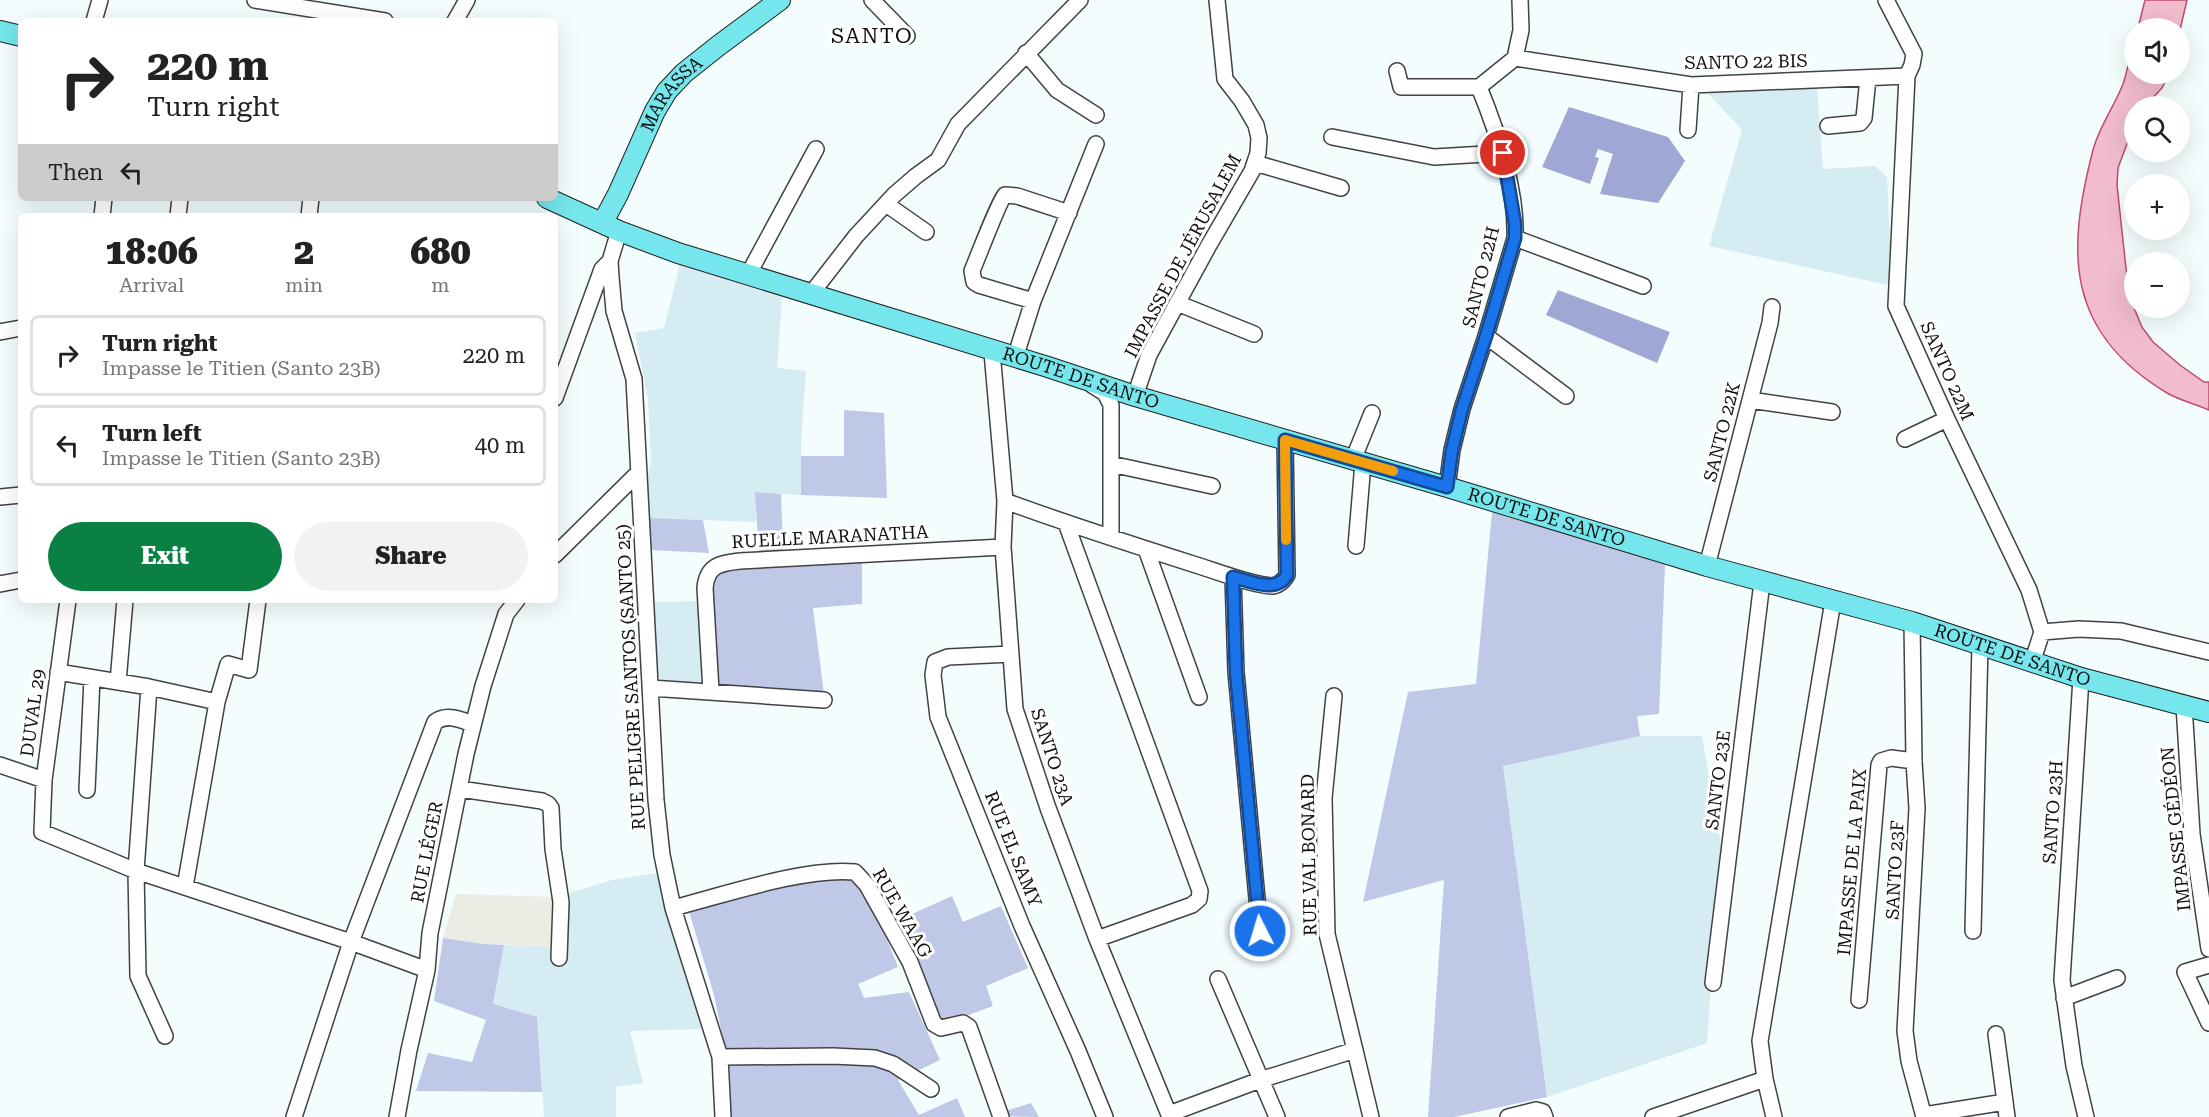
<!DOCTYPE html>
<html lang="en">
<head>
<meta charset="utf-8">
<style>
	:root { --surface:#fff; --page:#f2f2f2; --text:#222; --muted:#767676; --line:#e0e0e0; --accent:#0b8043 }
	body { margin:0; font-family:"Roboto Serif",serif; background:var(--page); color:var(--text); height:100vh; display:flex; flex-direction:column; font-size:22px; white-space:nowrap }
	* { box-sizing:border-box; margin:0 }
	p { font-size:20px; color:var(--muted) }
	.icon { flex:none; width:33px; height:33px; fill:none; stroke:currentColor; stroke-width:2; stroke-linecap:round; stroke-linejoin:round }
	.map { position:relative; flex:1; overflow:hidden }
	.panel { position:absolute; left:18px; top:213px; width:540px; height:390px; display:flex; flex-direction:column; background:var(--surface); border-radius:9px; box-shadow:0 6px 24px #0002 }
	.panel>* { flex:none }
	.top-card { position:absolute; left:18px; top:18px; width:540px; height:183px; border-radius:9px; box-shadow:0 6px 24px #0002; background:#fff; color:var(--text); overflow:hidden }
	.tools { position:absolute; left:2124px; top:18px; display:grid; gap:12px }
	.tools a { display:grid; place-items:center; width:66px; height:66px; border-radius:50%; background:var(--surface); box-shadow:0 6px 24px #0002; font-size:30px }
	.pin { position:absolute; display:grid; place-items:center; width:51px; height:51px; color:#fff; margin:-26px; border:3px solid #fff; border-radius:50%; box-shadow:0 2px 6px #0007 }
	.me { position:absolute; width:66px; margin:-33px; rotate:355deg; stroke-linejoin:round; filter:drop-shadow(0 0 4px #0008) }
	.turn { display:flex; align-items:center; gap:21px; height:126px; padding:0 30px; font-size:27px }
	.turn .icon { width:78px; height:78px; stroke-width:2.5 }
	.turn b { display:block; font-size:42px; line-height:51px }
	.then { display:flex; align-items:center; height:57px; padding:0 30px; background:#0003; gap:12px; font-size:22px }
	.eta { display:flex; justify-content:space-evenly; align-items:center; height:102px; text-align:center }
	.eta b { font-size:36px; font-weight:800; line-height:42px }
	.button { display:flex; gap:12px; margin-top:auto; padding:12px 30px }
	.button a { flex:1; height:69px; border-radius:36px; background:var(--accent); color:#fff; font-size:24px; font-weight:800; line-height:69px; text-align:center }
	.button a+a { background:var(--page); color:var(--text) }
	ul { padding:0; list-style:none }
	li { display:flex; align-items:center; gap:18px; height:81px; margin:0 12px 9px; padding:0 18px; border:3px solid var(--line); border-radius:9px }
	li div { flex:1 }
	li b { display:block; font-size:22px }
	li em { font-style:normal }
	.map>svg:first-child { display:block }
	.industrial { fill:#ebede5 }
	.farmland { fill:#d4ecf2 }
	.green { fill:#bfc8e6 }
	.forest { fill:#9fa8d5 }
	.water { fill:#f1bccd; stroke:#c14a6e; stroke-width:1.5 }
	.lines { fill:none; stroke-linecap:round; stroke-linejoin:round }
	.minor-casing { stroke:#424242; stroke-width:18 }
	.major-casing { stroke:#202020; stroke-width:22 }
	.minor { stroke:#fff; stroke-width:15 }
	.major { stroke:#75e6eb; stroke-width:20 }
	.route-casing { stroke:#114b97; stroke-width:15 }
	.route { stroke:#1a73e8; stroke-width:10 }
	.slow { stroke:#f59e0b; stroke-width:10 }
	.labels { text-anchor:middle; stroke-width:6; stroke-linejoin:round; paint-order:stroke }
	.street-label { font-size:18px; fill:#0f0f0f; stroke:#fff }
	.quarter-label { font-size:21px; letter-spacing:1.5px; fill:#0f0f0f; stroke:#fff }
</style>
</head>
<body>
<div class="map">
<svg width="2209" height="1117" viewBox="0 0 2209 1117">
	<rect width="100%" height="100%" fill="#f3fdfe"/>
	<!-- industrial -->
	<path class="industrial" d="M456,894L556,897V946L484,944L443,938Z"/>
	<!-- farmland -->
	<path class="farmland" d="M1817,87L1823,169L1875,166L1887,177L1892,286L1709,246L1742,130L1703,88Z
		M680,265L782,297L777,368L806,371L801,442V495L756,492V522L646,518V483L651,461L648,399L635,333L664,328Z
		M702,601L707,679L702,683L664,682L658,676L652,602Z
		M1640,736H1702L1721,845L1707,1043L1547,1097L1503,766Z
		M657,873L702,1029L630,1031L643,1083L616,1087V1117H544L537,1018L493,1005L504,945L556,946V897L612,880Z"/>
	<!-- green -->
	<path class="green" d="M844,410L884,413L887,498L801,495V456H844Z
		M755,492L781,494L783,551L759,553Z
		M1492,512L1665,565L1659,714L1637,716L1640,736L1503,766L1547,1097L1454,1117H1428L1444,880L1363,902L1408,692L1476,684Z
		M646,518L703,520L709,553L651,550Z
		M862,558V604L813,608L824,694L717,686L712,566Z
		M851,874L878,917L898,967L858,984L864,998L909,992L940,1060L898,1080L919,1115L957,1098L965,1117H731L730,1074L714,995L688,908L741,893Z
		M952,896L963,922L1001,906L1028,968L986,986L993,1006L938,1026L892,923Z
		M443,938L484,944L504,945L493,1004L537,1017L542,1092L416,1091L428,1053L472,1062L486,1020L434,1001Z
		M1031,1103L1039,1117L990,1116Z"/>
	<!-- forest -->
	<path class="forest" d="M1569,107L1668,137L1685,161L1658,203L1600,194L1613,154L1598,149L1595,157L1599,158L1590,184L1542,167Z
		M1558,290L1670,332L1657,363L1546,315Z"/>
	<!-- water -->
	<path class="water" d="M2145,0H2187L2180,30L2138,28Z
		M2134,40V74H2169L2162,88L2145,106H2134V125L2118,168L2117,185L2129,296L2142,327L2153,342L2180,365L2204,382H2209V410C2195,404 2179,400 2167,393C2066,332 2066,254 2093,150C2099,127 2114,107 2123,84C2128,70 2130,54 2134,40Z"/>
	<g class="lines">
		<!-- minor casing -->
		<g class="minor-casing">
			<path id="minor" d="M255,0L385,21
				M872,0L907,36
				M1886,0L1914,54L1912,65L1907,76L1896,306L1947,419L2029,590L2042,632L2032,663
				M94,21L100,0
				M455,21L467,0
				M1026,53L1057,90L1096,115
				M1515,58L1691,85L1907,76
				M1515,58L1521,30L1520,0
				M1397,71L1401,87H1479
				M1828,126L1860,123L1864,118L1868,78
				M1688,130L1691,85
				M1332,137L1434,157L1503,153
				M1255,163L1341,188
				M886,204L926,232
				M102,216L104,198
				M178,216L180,198
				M309,216L311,198
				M619,231L610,261L611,277L614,311L634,379L656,800L662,855L673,908L720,1057L723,1117
				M1515,238L1643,286
				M748,275L816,149
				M811,294L856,236L894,195L916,176L938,160L958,124L1080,0
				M1033,301L979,285L974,282L972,271C977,259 1000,199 1005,195L1017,196L1069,213
				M1177,303L1254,334
				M0,332L21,328
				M1486,336L1566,396
				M992,352L1005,501L1003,547L1015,709L1048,808L1097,939L1170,1117
				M1015,358L1033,301L1096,144
				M1092,385L1105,393L1111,405V536
				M1135,396L1149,355L1209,245L1252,171L1258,153L1259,138L1256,125L1242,101L1225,79L1217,0
				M555,398L602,269L610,261
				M1750,400L1832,412
				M1905,439L1947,419
				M1353,460L1372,413
				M1111,464L1212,486
				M1447,487L1452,450L1462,409L1486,336L1515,238C1517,190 1497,131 1479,87L1515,58
				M0,497L21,495
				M1005,501C1067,524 1130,544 1193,564C1213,570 1254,586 1273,586C1280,585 1284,580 1287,575L1285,440
				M1066,523L1200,891L1199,899L1192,905L1097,939
				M1356,546L1363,463
				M1146,549L1199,697
				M555,555L638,473
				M1707,566L1770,323L1772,307
				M1233,577L1236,672L1260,931
				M0,584L21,580
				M68,600L44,780L42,832L136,871L351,942L427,970
				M1912,622L1914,761L1917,808L1905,1031L1909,1061L1924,1117
				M2042,632L2079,629L2121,631L2209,652
				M1011,654L948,657L935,662L933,675L938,717L1022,926L1078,1051L1105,1117
				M58,672L149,687L217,702L228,664L249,670L258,600
				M2081,678L2062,980L2074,1066L2086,1117
				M118,682L125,600
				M149,687L136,871L138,976L165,1036
				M651,688L824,700
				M711,691L705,588C707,566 719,563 740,561L1003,547
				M1334,696L1324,798L1327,934L1371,1117
				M2184,705L2192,834L2209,949
				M0,765L44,780
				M460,789L542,801L548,804L551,808L553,849L561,902L559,958
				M87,790L92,678
				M185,887L217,702
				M673,908C724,895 805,867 855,872L867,885L910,962L934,1024L941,1028L963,1023L969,1027L1001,1117
				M1973,931L1980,645
				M2209,965L2185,972L2209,1023
				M1218,979L1277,1117
				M1713,983L1762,582
				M2064,998L2117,978
				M1859,1000L1879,765L1881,761L1891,758L1914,761
				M1996,1034L2007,1117
				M720,1057L833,1056L875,1058L893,1064L931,1089
				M1169,1114L1260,1080L1355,1050
				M1924,1115L2005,1102
				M294,1117L351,942L435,722C447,713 461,720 473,724
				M397,1117L409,1050L427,970L430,933L466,754L483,686L506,614L517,600
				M1508,1117L1536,1110L1543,1112L1545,1117
				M1653,1117L1765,1079
				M1774,1117L1765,1079L1760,1041L1833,601"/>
		</g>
		<!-- major casing -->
		<g class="major-casing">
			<g id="major">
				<path d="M0,31L21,36"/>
				<path id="s1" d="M547,198L619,231L678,253L1048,367L1135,396L1447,487L1707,566L1912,622L2081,678L2209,712"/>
				<path id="s2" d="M603,222L618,194L655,111L667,91L684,73L718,46L780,0"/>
			</g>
		</g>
		<!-- minor -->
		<use href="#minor" class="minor"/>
		<!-- major -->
		<use href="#major" class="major"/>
	</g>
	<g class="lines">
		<!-- route casing -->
		<g class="route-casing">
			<path id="route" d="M1260,931L1236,672L1233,577C1250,581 1276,594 1287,575L1285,440L1447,487L1452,450L1462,409L1486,336L1515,238V224L1503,153"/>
		</g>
		<!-- route -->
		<use href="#route" class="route"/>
		<!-- slow -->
		<path class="slow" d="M1286,540L1285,440L1393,471"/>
	</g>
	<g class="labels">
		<!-- street labels -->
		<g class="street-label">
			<text transform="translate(1746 62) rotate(-1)" y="6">SANTO 22 BIS</text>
			<text dy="6" stroke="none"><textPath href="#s2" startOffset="146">MARASSA</textPath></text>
			<text transform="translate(1183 256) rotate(-62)" y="6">IMPASSE DE JÉRUSALEM</text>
			<text transform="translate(1481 277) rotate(-76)" y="6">SANTO 22H</text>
			<text transform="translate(1947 371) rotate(66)" y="6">SANTO 22M</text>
			<text dy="6" stroke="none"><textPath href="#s1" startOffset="564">ROUTE DE SANTO</textPath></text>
			<text transform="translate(1722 432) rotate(-76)" y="6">SANTO 22K</text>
			<text dy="6" stroke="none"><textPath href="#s1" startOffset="1050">ROUTE DE SANTO</textPath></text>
			<text transform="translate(830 537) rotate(-3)" y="6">RUELLE MARANATHA</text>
			<text dy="6" stroke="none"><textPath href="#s1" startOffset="1536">ROUTE DE SANTO</textPath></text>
			<text transform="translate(631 677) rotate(-93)" y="6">RUE PELIGRE SANTOS (SANTO 25)</text>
			<text transform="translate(33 713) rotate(-82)" y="6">DUVAL 29</text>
			<text transform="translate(1052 757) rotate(72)" y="6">SANTO 23A</text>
			<text transform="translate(1718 780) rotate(-83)" y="6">SANTO 23E</text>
			<text transform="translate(2053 812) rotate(-86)" y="6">SANTO 23H</text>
			<text transform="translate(2176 829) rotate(-96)" y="6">IMPASSE GÉDÉON</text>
			<text transform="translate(1013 849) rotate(68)" y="6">RUE EL SAMY</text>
			<text transform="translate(427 852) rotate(-79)" y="6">RUE LÉGER</text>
			<text transform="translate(1309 855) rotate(-91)" y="6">RUE VAL BONARD</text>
			<text transform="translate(1852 862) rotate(-85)" y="6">IMPASSE DE LA PAIX</text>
			<text transform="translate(1895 870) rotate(-87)" y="6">SANTO 23F</text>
			<text transform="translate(902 913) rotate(60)" y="6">RUE WAAG</text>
		</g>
		<!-- quarter labels -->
		<g class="quarter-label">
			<text x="872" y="43">SANTO</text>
		</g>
	</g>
</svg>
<div class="tools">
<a><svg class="icon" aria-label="sound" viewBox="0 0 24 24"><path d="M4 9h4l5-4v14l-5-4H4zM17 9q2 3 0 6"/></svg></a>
<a><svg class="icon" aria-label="search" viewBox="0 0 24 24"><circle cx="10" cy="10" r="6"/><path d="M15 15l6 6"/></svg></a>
<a>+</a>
<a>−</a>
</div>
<div class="pin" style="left:1503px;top:153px;background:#d93025"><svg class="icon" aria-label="arrive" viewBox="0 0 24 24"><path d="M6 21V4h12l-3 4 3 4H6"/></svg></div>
<svg class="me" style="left:1260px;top:931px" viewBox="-20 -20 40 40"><circle r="17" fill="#1a73e8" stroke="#fff" stroke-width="3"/><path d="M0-11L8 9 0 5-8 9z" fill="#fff"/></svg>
<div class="top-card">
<div class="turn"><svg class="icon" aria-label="right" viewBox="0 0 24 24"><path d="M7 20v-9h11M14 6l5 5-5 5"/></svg><div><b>220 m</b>Turn right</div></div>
<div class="then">Then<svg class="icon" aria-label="left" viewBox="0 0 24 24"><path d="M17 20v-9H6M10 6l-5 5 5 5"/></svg></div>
</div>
<section class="panel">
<div class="eta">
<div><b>18:06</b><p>Arrival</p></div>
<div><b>2</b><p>min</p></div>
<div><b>680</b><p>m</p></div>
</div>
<ul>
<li><svg class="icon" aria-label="right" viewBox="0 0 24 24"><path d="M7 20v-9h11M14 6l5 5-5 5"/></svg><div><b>Turn right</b><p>Impasse le Titien (Santo 23B)</p></div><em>220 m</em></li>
<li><svg class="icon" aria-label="left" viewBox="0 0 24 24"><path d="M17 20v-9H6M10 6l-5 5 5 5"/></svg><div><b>Turn left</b><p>Impasse le Titien (Santo 23B)</p></div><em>40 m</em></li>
</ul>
<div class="button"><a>Exit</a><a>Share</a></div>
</section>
</div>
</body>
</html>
